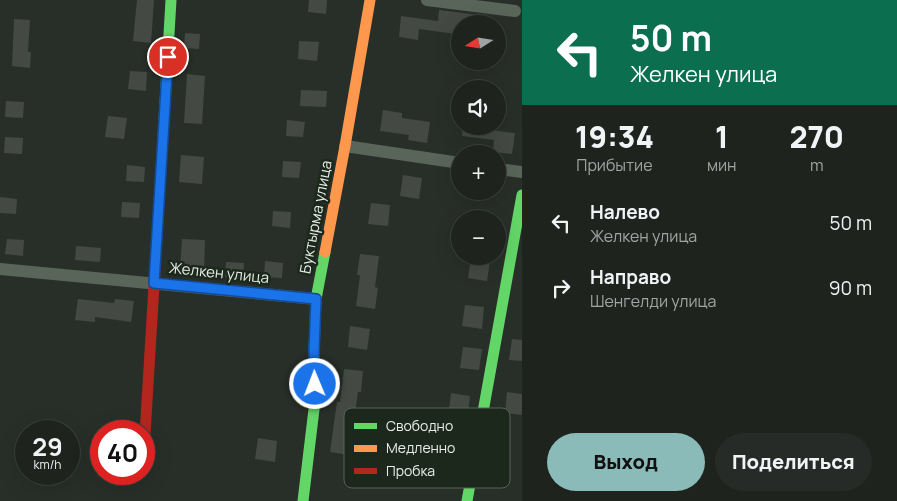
<!DOCTYPE html>
<html lang="ru">
<head>
<meta charset="utf-8">
<style>
	:root { --surface:#1e231e; --page:#262b27; --text:#f1f3f6; --muted:#a1a4a4; --line:#3c403c; --accent:#8bbbb9 }
	body { margin:0; font-family:Manrope,sans-serif; background:var(--page); color:var(--text); height:100vh; display:flex; flex-direction:column; font-size:19px; white-space:nowrap }
	* { box-sizing:border-box; margin:0 }
	p { font-size:16px; color:var(--muted) }
	.icon { flex:none; width:28px; height:28px; fill:none; stroke:currentColor; stroke-width:2; stroke-linecap:round; stroke-linejoin:round }
	.map { position:relative; flex:1; overflow:hidden }
	.sheet { display:flex; flex-direction:column; background:var(--surface); width:375px }
	.sheet>* { flex:none }
	.guide { background:#0b6e4f; color:#fff; overflow:hidden }
	.needle { width:32px; rotate:258deg }
	.controls { position:absolute; left:451px; top:15px; display:grid; gap:10px }
	.controls a { display:grid; place-items:center; width:55px; height:55px; border-radius:50%; background:var(--surface); box-shadow:0 5px 20px #0002,0 0 0 1px var(--line); font-size:25px }
	.speed { position:absolute; left:15px; top:420px; display:flex; gap:10px; font-size:25px; font-weight:700; text-align:center }
	.speed>* { display:grid; place-content:center; width:65px; height:65px; border-radius:50%; background:var(--surface); box-shadow:0 5px 20px #0002,0 0 0 1px var(--line); line-height:1 }
	.speed small { font-size:12px; font-weight:400 }
	.speed .limit { border:8px solid #d22; background:#fff; color:#111 }
	.pin { position:absolute; display:grid; place-items:center; width:42px; height:42px; color:#fff; margin:-21px; border:2px solid #fff; border-radius:50%; box-shadow:0 1px 5px #0007 }
	.me { position:absolute; width:55px; margin:-28px; rotate:359deg; stroke-linejoin:round; filter:drop-shadow(0 0 4px #0008) }
	.turn { display:flex; align-items:center; gap:18px; height:105px; padding:0 25px; font-size:22px }
	.turn .icon { width:65px; height:65px; stroke-width:2.5 }
	.turn b { display:block; font-size:35px; line-height:42px }
	.eta { display:flex; justify-content:space-evenly; align-items:center; height:85px; text-align:center }
	.eta b { font-size:30px; font-weight:800; line-height:35px }
	.action { display:flex; gap:10px; margin-top:auto; padding:10px 25px }
	.action a { flex:1; height:58px; border-radius:30px; background:var(--accent); color:#111; font-size:20px; font-weight:800; line-height:58px; text-align:center }
	.action a+a { background:var(--page); color:var(--text) }
	ul { padding:0; list-style:none }
	li { display:flex; align-items:center; gap:15px; height:65px; padding:0 25px }
	li div { flex:1 }
	li b { display:block; font-size:19px }
	li em { font-style:normal }
	main { display:flex; flex:1; min-height:0 }
	.map>svg:first-child { display:block }
	.building { fill:#444944 }
	.lines { fill:none; stroke-linecap:round; stroke-linejoin:round }
	.street { stroke:#5a655a; stroke-width:12 }
	.fast { stroke:#63d668; stroke-width:11 }
	.slow { stroke:#ff974d; stroke-width:11 }
	.jam { stroke:#b3261e; stroke-width:11 }
	.route-casing { stroke:#114b97; stroke-width:12 }
	.route { stroke:#1a73e8; stroke-width:9 }
	.labels { text-anchor:middle; stroke-width:5; stroke-linejoin:round; paint-order:stroke }
	.street-label { font-size:15px; fill:#e6eee6; stroke:#1b281b }
	.key { fill:#1b281b; stroke:#586358; stroke-width:1 }
	.key-label { font-size:14px; fill:#e6eee6 }
</style>
</head>
<body>
<main>
<div class="map">
<svg width="522" height="501" viewBox="0 0 522 501">
	<rect width="100%" height="100%" fill="#282f28"/>
	<!-- building -->
	<path class="building" d="M137,0H154L151,43L133,41Z
		M309,0H327L326,14L308,12Z
		M439,10L486,16L485,24H457L456,34L419,29L418,40L399,37L401,16L438,21Z
		M14,19L30,20L28,52H31L30,68L12,66Z
		M185,33L200,34L199,49L184,48Z
		M299,41L319,42L317,61L298,59Z
		M130,71L147,72L146,91L128,89Z
		M187,74L205,76L202,124L184,123Z
		M301,90L327,91L326,107L300,106Z
		M6,101L24,102L23,118L5,117Z
		M383,110L402,113V118L430,122L427,143L408,140L409,135L380,131Z
		M108,116L127,118L124,139L105,137Z
		M287,120L305,122L303,137L286,136Z
		M463,126H483L482,129L515,133L512,154L493,152L494,140L462,136Z
		M5,137L23,138L22,154L4,153Z
		M181,155L204,157L202,184L179,182Z
		M283,161L301,162L299,178L282,177Z
		M127,165L145,167L144,182L126,181Z
		M403,175L422,178L419,199L400,196Z
		M0,197L17,199L16,214L0,213Z
		M122,202L140,203L139,218L121,217Z
		M371,203L390,205L388,226L368,224Z
		M273,211L291,212L290,228L272,226Z
		M7,239L24,240L23,256L5,254Z
		M182,239L205,240L204,271L180,270Z
		M76,246L101,248L100,262L75,260Z
		M360,254L379,256L375,287L378,288L375,309L356,306L360,275H357Z
		M471,257L490,260L487,281L468,278Z
		M265,261L283,263L282,278L264,277Z
		M226,262L244,263L243,278L225,277Z
		M78,299L114,303L115,299L134,301L131,322L95,317V322L75,320Z
		M465,305L484,307L482,329L462,326Z
		M350,326L370,329L367,350L348,347Z
		M512,339L522,340V361L509,360Z
		M463,347L482,349L479,370L460,368Z
		M344,369L363,371L361,392H358L349,455L330,452L337,402H340Z
		M507,392L522,394V415L505,413Z
		M451,393L470,396L464,445L459,444L454,481L435,479L438,457L443,458Z
		M258,438L277,441L275,462L255,459Z"/>
	<g class="lines">
		<!-- street -->
		<path class="street" d="M427,0L515,11
			M345,146L460,163
			M498,169L522,172
			M0,269L316,299"/>
		<!-- fast -->
		<path class="fast" d="M163,137L171,0
			M303,501L315,401L314,351L316,299L325,252
			M467,501L522,195"/>
		<!-- slow -->
		<path class="slow" d="M325,252L345,146L370,0"/>
		<!-- jam -->
		<path class="jam" d="M144,451L163,137"/>
	</g>
	<g class="lines">
		<!-- route casing -->
		<g class="route-casing">
			<path id="route" d="M168,57L154,283L316,299L314,351L315,384"/>
		</g>
		<!-- route -->
		<use href="#route" class="route"/>
	</g>
	<g class="labels">
		<!-- street labels -->
		<g class="street-label">
			<text transform="translate(316 217) rotate(-79)" y="5">Буктырма улица</text>
			<text transform="translate(219 273) rotate(6)" y="5">Желкен улица</text>
		</g>
	</g>
	<!-- legend -->
	<rect x="344" y="408" width="166" height="80" rx="8" class="key"/>
	<rect x="354" y="423" width="23" height="6" fill="#63d668"/>
	<rect x="354" y="445" width="23" height="7" fill="#ff974d"/>
	<rect x="354" y="468" width="23" height="6" fill="#b3261e"/>
	<g class="key-label">
		<text x="386" y="431">Свободно</text>
		<text x="386" y="453">Медленно</text>
		<text x="386" y="476">Пробка</text>
	</g>
</svg>
<div class="controls">
<a><svg class="needle" viewBox="-14 -14 28 28"><path d="M0-13l5 13h-10z" fill="#e53935"/><path d="M0 13l5-13h-10z" fill="#a1a4a4"/></svg></a>
<a><svg class="icon" aria-label="sound" viewBox="0 0 24 24"><path d="M4 9h4l5-4v14l-5-4H4zM17 9q2 3 0 6"/></svg></a>
<a>+</a>
<a>−</a>
</div>
<div class="speed"><div>29<small>km/h</small></div><div class="limit">40</div></div>
<div class="pin" style="left:168px;top:57px;background:#d93025"><svg class="icon" aria-label="arrive" viewBox="0 0 24 24"><path d="M6 21V4h12l-3 4 3 4H6"/></svg></div>
<svg class="me" style="left:315px;top:384px" viewBox="-20 -20 40 40"><circle r="17" fill="#1a73e8" stroke="#fff" stroke-width="3"/><path d="M0-11L8 9 0 5-8 9z" fill="#fff"/></svg>
</div>
<section class="sheet">
<div class="guide">
<div class="turn"><svg class="icon" aria-label="left" viewBox="0 0 24 24"><path d="M17 20v-9H6M10 6l-5 5 5 5"/></svg><div><b>50 m</b>Желкен улица</div></div>
</div>
<div class="eta">
<div><b>19:34</b><p>Прибытие</p></div>
<div><b>1</b><p>мин</p></div>
<div><b>270</b><p>m</p></div>
</div>
<ul>
<li><svg class="icon" aria-label="left" viewBox="0 0 24 24"><path d="M17 20v-9H6M10 6l-5 5 5 5"/></svg><div><b>Налево</b><p>Желкен улица</p></div><em>50 m</em></li>
<li><svg class="icon" aria-label="right" viewBox="0 0 24 24"><path d="M7 20v-9h11M14 6l5 5-5 5"/></svg><div><b>Направо</b><p>Шенгелди улица</p></div><em>90 m</em></li>
</ul>
<div class="action"><a>Выход</a><a>Поделиться</a></div>
</section>
</main>
</body>
</html>
